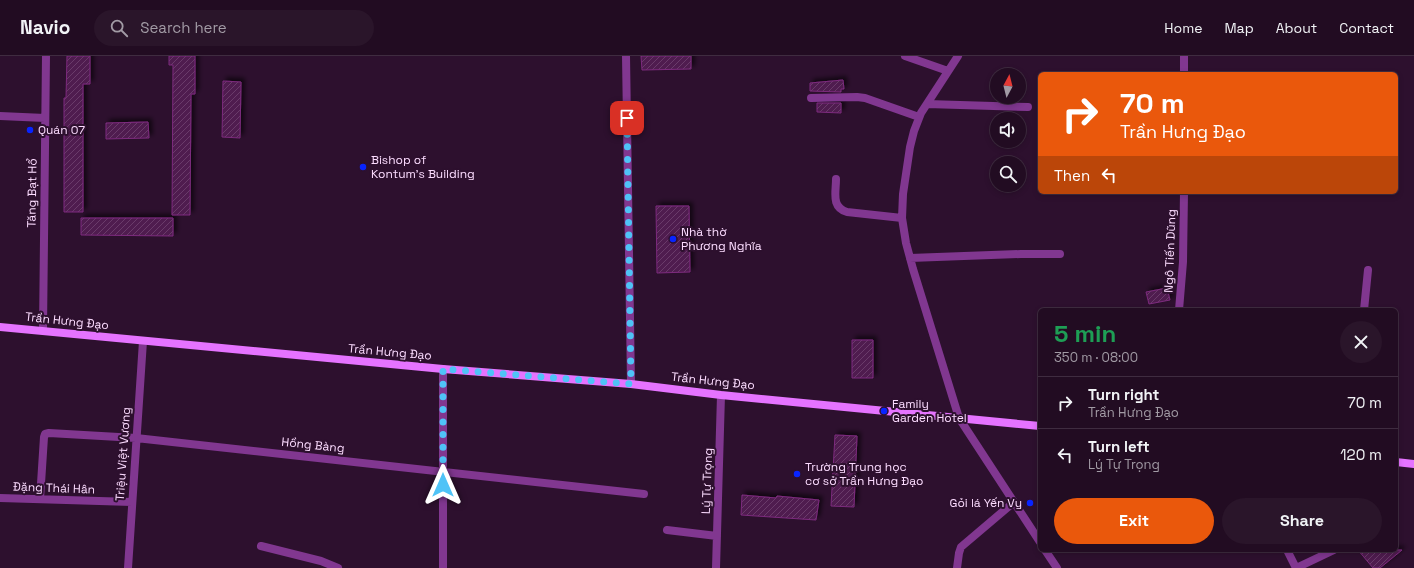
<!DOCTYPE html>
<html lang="en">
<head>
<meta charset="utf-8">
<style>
	:root { --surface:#220c22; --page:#2a152a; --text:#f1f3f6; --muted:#a29ba5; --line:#3f2c40; --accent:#ea580c }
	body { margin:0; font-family:"Space Grotesk",sans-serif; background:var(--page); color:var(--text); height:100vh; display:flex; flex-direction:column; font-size:15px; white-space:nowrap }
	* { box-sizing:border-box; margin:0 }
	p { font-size:13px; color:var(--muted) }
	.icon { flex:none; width:22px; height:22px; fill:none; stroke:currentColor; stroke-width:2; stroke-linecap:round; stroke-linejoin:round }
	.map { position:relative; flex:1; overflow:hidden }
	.sheet { position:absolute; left:1038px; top:252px; width:360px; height:244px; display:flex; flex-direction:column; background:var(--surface); border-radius:6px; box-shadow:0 2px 6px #0003,0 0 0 1px var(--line) }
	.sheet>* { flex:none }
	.banner { position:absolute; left:1038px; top:16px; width:360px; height:122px; border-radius:6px; box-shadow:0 2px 6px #0003,0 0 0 1px var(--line); background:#ea580c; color:#fff; overflow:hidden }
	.needle { width:26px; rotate:7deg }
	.buttons { position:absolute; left:990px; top:12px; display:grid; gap:8px }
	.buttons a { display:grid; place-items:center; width:36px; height:36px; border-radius:50%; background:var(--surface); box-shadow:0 2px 6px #0003,0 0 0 1px var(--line); font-size:20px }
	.pin { position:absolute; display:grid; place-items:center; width:34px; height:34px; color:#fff; margin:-17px; border-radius:8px; box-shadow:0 2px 6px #0006 }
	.me { position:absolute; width:44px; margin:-22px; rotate:0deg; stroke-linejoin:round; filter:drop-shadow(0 0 3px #0008) }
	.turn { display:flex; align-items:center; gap:14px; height:84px; padding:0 16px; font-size:18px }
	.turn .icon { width:52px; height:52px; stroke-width:2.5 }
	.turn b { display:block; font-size:28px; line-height:34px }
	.then { display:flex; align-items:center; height:38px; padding:0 16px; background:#0003; gap:8px; font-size:15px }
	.round { display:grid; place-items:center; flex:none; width:42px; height:42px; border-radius:21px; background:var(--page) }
	.head { display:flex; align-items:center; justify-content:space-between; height:68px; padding:0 16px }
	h1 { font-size:24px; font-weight:600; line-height:30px; color:#1e9e55 }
	.action { display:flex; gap:8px; margin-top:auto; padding:8px 16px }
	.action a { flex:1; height:46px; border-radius:24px; background:var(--accent); color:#fff; font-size:16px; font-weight:600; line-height:46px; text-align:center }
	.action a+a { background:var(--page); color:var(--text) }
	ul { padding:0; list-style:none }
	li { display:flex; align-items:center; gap:12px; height:52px; padding:0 16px; border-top:1px solid var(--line) }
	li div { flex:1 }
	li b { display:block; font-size:15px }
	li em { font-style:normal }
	header { display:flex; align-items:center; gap:24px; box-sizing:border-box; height:56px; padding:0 20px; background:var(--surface); border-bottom:1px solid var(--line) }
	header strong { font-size:19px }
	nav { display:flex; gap:22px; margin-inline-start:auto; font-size:14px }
	.search { width:280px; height:36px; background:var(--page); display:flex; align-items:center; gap:10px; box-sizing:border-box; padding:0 14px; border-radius:22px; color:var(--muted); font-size:15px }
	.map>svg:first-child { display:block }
	.building { fill:url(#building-hatch); stroke:#7d2b7e; filter:url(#shadow) }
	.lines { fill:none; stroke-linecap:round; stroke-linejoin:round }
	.street { stroke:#813790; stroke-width:8 }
	.secondary { stroke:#e573ff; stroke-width:8 }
	.route { stroke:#4fc3f7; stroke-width:7; stroke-dasharray:0 12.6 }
	.poi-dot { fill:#0824ff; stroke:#2d102e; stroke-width:1.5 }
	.labels { text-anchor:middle; stroke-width:4; stroke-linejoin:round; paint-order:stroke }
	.poi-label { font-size:12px; fill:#fcdcff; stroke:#2d102e; text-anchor:start }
	.street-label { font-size:12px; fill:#fcdcff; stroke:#2d102e }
</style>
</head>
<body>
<header>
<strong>Navio</strong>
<div class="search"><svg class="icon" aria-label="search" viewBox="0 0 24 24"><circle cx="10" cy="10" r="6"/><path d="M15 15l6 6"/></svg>Search here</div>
<nav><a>Home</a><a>Map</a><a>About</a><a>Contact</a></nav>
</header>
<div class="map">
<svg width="1414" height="512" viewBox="0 0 1414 512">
	<defs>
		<pattern id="building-hatch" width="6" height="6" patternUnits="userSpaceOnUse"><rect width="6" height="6" fill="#501a50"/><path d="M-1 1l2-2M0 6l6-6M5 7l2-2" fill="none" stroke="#6a3b6a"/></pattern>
		<filter id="shadow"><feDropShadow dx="3.5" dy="-3.5" stdDeviation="2" flood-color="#0009"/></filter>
	</defs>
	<rect width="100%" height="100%" fill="#2d102e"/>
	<!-- building -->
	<path class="building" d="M67,0H90V28H83V156H64V42H66Z
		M169,0H195V38H191L190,159H172L173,9H169Z
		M641,0H691V13L642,14Z
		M843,24L844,33H841V36L810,35V27Z
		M223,25L241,26L240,82L222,81Z
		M817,47H841V57L817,56Z
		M148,66L149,82L106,83V67Z
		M656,150H689L690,216L657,217Z
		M81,162H173V180L81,179Z
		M1167,232L1170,244L1149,248L1146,236Z
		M852,284H873V322H852Z
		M835,379L857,380L854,451L831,450Z
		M742,439L776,442L777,440L819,444L816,464L741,459Z
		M1358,494H1402L1380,512H1373Z"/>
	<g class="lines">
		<!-- street -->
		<path class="street" d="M626,0L631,328
			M905,0L948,15
			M958,0L921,57L914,75L910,91L903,138L902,162L906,187L913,213L959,362L1040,486
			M1184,18V0
			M811,42L857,41L865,42L919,61
			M927,48L1028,51
			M0,60L45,62
			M836,123C836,137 831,151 847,156L902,162
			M910,202L1021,198H1060
			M1179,254L1183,206L1184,136
			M1364,254L1368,214
			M43,274L46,0
			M443,313V512
			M0,442L132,446
			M40,443L44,381L45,378L49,377L136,382L644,438
			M667,474L717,480
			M261,490L321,505L338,512
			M1045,494L1057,512
			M1287,494L1296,512L1334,494
			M128,512L143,285
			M716,512L721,339
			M957,512L959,497L961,491L1014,446"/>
		<!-- secondary -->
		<path class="secondary" d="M0,271L443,313L631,328L721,339L1040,370
			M1396,406L1414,408"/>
	</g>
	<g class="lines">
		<!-- route -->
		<path class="route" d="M443,429V313L631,328L627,62"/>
	</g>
	<!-- markers -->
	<g class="poi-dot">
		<circle cx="30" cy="74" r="4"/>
		<circle cx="363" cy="111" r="4"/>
		<circle cx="673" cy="183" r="4"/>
		<circle cx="884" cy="355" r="4"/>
		<circle cx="797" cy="418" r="4"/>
		<circle cx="1030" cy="447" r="4"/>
	</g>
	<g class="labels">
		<!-- poi labels -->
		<g class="poi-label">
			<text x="38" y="78">Quán 07</text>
			<text x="371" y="108">Bishop of<tspan x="371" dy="14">Kontum's Building</tspan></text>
			<text x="681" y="180">Nhà thờ<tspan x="681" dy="14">Phương Nghĩa</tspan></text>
			<text x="892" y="352">Family<tspan x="892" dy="14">Garden Hotel</tspan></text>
			<text x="805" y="415">Trường Trung học<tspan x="805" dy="14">cơ sở Trần Hưng Đạo</tspan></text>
			<text x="1022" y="451" text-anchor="end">Gỏi lá Yến Vy</text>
		</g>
		<!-- street labels -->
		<g class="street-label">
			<text transform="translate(32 137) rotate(-89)" y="4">Tăng Bạt Hổ</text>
			<text transform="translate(1170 195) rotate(-88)" y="4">Ngô Tiến Dũng</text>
			<text transform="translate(67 265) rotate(6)" y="4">Trần Hưng Đạo</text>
			<text transform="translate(390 296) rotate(5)" y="4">Trần Hưng Đạo</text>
			<text transform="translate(713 325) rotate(6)" y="4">Trần Hưng Đạo</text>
			<text transform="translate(313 389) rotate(6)" y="4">Hồng Bàng</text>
			<text transform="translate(123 398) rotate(-86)" y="4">Triệu Việt Vương</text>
			<text transform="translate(707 425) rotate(-88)" y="4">Lý Tự Trọng</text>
			<text transform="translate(54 432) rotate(2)" y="4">Đặng Thái Hân</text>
		</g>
	</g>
</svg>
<div class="buttons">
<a><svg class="needle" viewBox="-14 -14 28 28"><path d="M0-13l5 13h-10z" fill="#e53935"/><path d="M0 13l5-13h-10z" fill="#a29ba5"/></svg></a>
<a><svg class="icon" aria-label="sound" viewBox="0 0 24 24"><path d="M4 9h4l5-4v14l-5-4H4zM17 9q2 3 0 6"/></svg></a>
<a><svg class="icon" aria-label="search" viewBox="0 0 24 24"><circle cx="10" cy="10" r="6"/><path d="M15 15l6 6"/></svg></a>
</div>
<div class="pin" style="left:627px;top:62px;background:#d93025"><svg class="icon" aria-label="arrive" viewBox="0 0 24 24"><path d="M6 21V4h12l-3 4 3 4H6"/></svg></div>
<svg class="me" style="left:443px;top:429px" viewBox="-20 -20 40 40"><path d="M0-17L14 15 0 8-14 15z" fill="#4fc3f7" stroke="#fff" stroke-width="4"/></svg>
<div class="banner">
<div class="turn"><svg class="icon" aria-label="right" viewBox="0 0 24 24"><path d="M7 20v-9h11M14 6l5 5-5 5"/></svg><div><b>70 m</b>Trần Hưng Đạo</div></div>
<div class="then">Then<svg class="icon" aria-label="left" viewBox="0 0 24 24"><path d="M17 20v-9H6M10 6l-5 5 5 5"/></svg></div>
</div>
<section class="sheet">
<div class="head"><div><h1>5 min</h1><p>350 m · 08:00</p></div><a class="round"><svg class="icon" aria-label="close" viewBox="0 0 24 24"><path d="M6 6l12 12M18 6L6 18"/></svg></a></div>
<ul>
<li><svg class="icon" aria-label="right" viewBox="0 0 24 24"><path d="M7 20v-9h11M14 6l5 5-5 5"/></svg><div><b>Turn right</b><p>Trần Hưng Đạo</p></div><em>70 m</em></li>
<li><svg class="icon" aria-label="left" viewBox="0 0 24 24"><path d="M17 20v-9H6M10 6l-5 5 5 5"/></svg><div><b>Turn left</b><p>Lý Tự Trọng</p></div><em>120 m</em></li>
</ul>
<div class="action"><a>Exit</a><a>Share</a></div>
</section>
</div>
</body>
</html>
